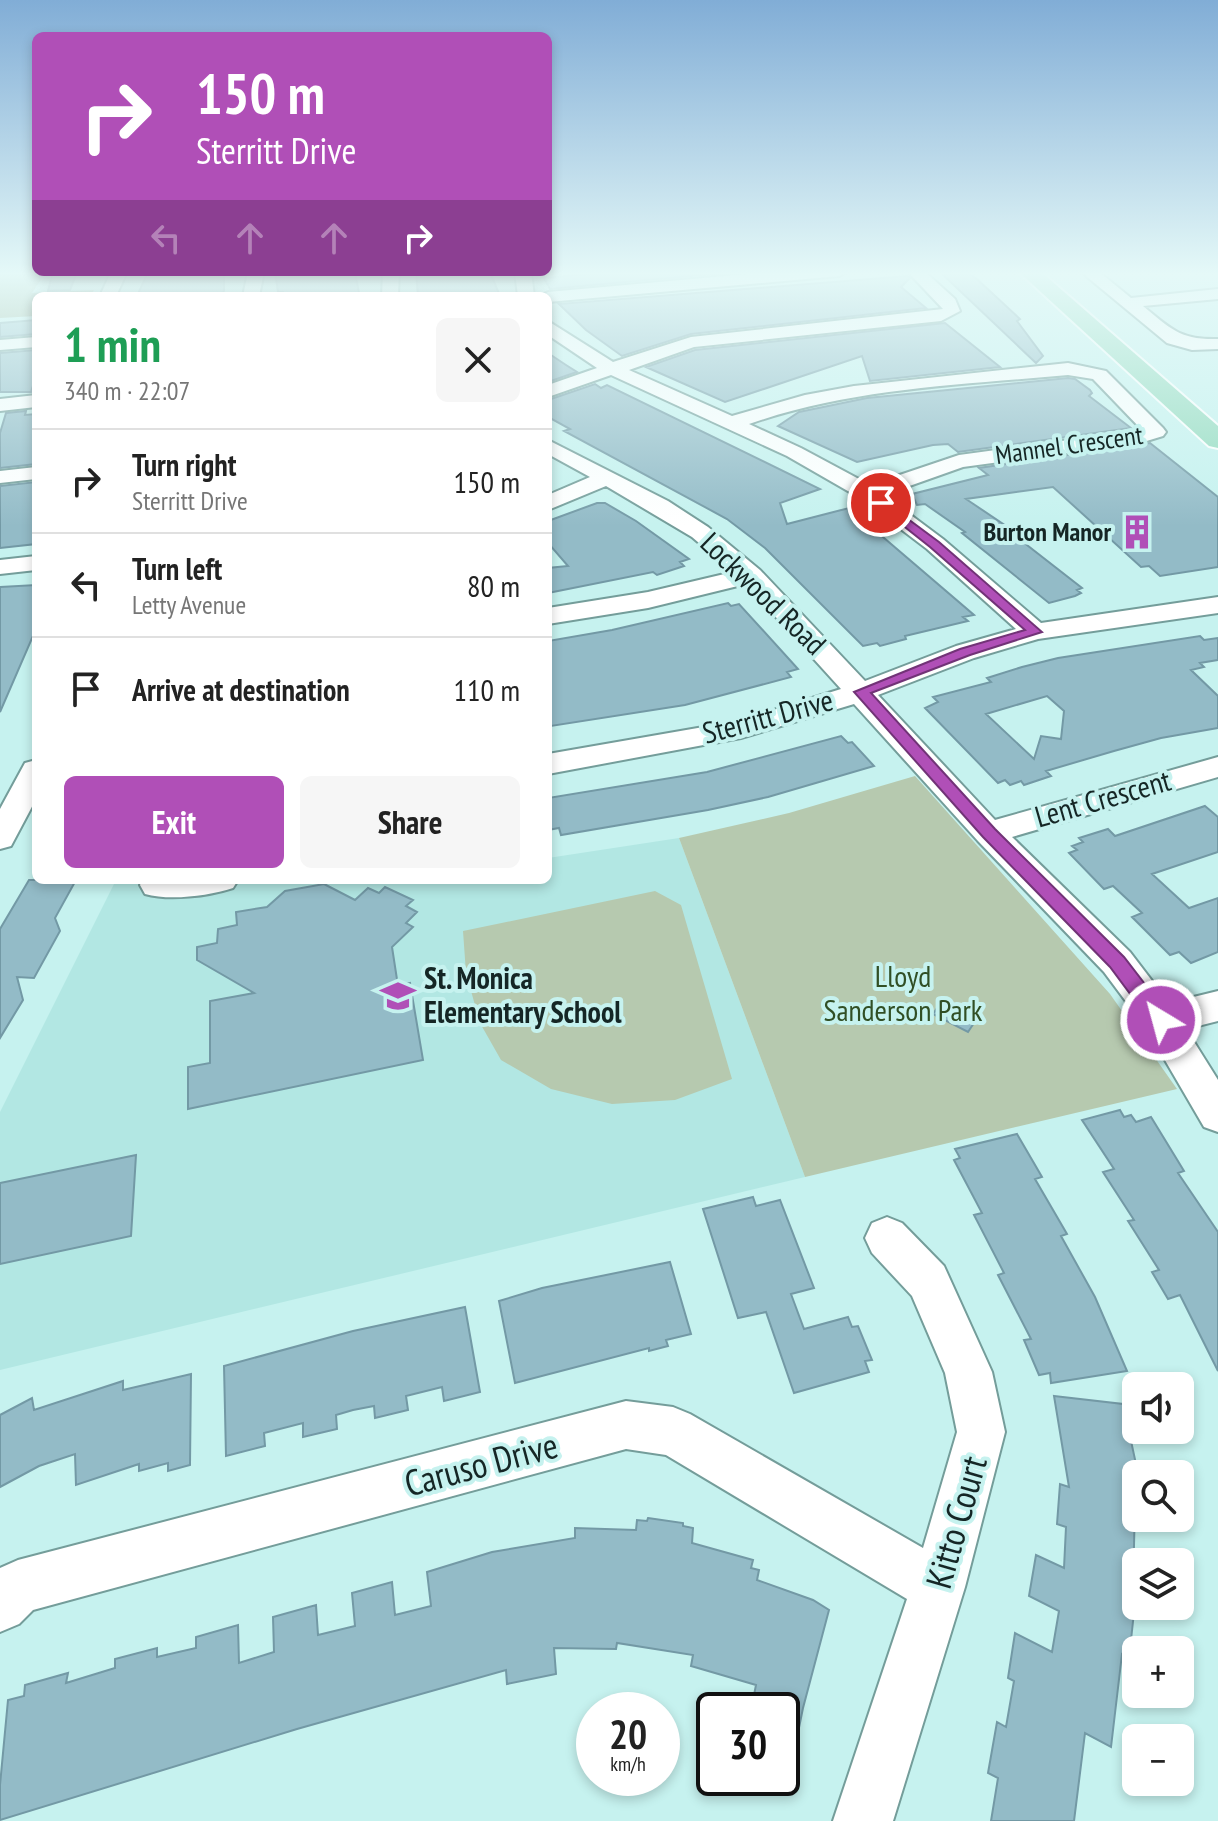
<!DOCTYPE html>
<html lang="en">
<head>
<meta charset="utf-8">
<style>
	:root { --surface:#fff; --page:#f6f6f6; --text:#222; --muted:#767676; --line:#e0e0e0; --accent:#b04fb7 }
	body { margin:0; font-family:"PT Sans Narrow",sans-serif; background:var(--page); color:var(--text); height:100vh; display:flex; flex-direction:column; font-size:30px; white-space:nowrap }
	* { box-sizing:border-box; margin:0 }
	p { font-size:26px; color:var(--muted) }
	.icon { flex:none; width:44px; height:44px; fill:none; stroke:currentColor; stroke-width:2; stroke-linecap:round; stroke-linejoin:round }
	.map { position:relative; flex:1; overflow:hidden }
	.panel { position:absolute; left:32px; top:292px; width:520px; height:592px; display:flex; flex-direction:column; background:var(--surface); border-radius:12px; box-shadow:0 4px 12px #0003 }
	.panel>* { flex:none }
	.banner { position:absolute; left:32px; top:32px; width:520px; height:244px; border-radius:12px; box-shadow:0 4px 12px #0003; background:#b04fb7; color:#fff; overflow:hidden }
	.tools { position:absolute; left:1122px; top:1372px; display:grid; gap:16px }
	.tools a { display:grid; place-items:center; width:72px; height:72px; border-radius:12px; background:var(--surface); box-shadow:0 4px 12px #0003; font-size:40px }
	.speed { position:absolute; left:576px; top:1692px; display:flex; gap:16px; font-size:40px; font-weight:700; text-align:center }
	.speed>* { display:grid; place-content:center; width:104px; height:104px; border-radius:50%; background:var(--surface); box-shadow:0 4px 12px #0003; line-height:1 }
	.speed small { font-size:20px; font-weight:400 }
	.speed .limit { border:4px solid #111; border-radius:12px; background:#fff; color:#111 }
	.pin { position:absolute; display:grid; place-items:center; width:68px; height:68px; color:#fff; margin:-34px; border:4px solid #fff; border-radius:50%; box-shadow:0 2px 8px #0007 }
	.me { position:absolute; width:88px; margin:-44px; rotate:323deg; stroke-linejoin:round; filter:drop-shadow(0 0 6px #0008) }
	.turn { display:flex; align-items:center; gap:28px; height:168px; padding:0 32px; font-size:36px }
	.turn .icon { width:104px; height:104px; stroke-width:2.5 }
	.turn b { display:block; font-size:56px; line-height:68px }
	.lanes { display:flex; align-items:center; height:76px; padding:0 32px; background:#0003; justify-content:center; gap:40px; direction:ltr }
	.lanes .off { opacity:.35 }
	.round { display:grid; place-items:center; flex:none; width:84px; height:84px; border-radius:12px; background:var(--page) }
	.head { display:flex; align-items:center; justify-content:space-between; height:136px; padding:0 32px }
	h1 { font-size:48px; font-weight:700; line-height:60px; color:#1e9e55 }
	.primary-button { display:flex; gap:16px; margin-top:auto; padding:16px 32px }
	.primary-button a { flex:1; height:92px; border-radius:12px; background:var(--accent); color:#fff; font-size:32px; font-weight:700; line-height:92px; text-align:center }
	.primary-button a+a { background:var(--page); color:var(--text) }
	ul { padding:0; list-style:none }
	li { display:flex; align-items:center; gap:24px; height:104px; padding:0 32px; border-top:2px solid var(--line) }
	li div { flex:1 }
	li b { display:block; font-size:30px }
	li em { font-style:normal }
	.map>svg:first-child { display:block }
	.built { fill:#b2e7e3 }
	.green { fill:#b6c9af }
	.forest { fill:#98ad90 }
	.building { fill:#93bbc7; stroke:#7399a5; stroke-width:2; fill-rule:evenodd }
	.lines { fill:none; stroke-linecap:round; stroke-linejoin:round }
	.minor-casing { stroke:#749d9a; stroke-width:4 }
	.major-casing { stroke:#fff; stroke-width:4 }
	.minor { fill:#fff; fill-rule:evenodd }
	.major { fill:#95dbbf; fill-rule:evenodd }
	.route { fill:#b04fb7; stroke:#723377; stroke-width:2 }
	.labels { text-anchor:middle; stroke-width:8; stroke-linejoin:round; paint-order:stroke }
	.far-street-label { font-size:26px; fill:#152625; stroke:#c6f2ef }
	.far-poi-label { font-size:26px; font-weight:bold; fill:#152625; stroke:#c6f2ef; text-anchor:end }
	.street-label { font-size:30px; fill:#152625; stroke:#c6f2ef }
	.park-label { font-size:30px; fill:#314f25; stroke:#c6f2ef }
	.poi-label { font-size:30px; font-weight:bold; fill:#152625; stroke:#c6f2ef; text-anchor:start }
	.near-street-label { font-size:36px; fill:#152625; stroke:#c6f2ef }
</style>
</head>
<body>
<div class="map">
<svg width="1218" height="1821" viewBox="0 0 1218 1821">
	<rect width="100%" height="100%" fill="#c6f2ef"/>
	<!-- built -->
	<path class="built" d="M679,838L805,1177L0,1370V1112L116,880H548V858Z"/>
	<!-- green -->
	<path class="green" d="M915,776L1110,994L1177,1089L805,1177L679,838L789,813Z
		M655,891L681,905L732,1079L675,1100L612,1104L551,1089L501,1060L480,1023L466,973L463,931Z"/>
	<!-- forest -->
	<path class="forest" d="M0,271L46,272L32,293L94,290L90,296H36V316L0,318Z"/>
	<!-- building -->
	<path class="building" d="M619,271H745L550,289L544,278Z
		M939,271H966L978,280L1020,319L1017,321L1043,356L1036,363Z
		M53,272H77L70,290L48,291Z
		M148,272H224V290L222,296H137Z
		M275,272H355L359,293L357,296H283V292H278Z
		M416,272H490L500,296H418Z
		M907,276L910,278L901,287L926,308L691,334L622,356L586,330L559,304Z
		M36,320V334L0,337V323Z
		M945,323L1000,367L870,381L862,356L725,402L646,367L695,350Z
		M36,350V376L31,392H0V353Z
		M548,353L566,365L577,372L548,382Z
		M1068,378L1075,379L1090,390L1092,393L1089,396L1131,428L958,452L948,444L933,445L857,462L778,426L799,412L867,398Z
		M595,384L601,388L607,385L820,489L780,503L787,524L849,508L974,615L963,617L968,621L905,636L906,639L880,646L877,643L863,646L765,548L727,519L564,431L570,429L548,417V400Z
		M26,411L25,415L36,414V464L0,468V433L6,413Z
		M1150,443L1218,497V567L1160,576L1149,566L1141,567L1053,487L966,499L1018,534L1014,535L1082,588L1077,590L1081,593L1075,596L1049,603L962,533L965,532L925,504L917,505L912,494L988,475L979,468Z
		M36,482V544L0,548V486Z
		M597,503H605L636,521L689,559L680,562L684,566L657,575L653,572L548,593V568L568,566L548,543V521Z
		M36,585V629L0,712V587Z
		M728,603L731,606L739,604L798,669L787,672L791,677L685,705L551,726L548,717V641L612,630Z
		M1200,636L1204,640L1218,638V660L1200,663L1204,667L1191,670L1218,696V728L1161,738L1114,751L1046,771L1051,776L1024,785L1021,781L1010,785L1005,780L998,783L925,708L938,702L933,697L991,682L987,678L1022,667L1058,658ZM1047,696L1064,711L1061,739L1041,736L1034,759L986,714Z
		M841,736L848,743L852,742L874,766L768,797L708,810L561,835L559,828L548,830V798L707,772Z
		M1205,806L1218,817V852L1152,874L1189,908L1218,898V952L1191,963L1179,952L1170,955L1132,917L1142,913L1113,886L1104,889L1069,853L1077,850L1072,846L1083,842L1079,838L1108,829L1115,836Z
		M29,880H76L55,918L60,931L34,978L17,977L23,1000L0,1038V929Z
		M324,884L355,900L368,888L379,893L385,887L413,900L406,906L417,912L406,923L413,927L392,947L398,986L410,983L423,1060L188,1109V1067L210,1063V1001L254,993L197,960V947L217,943L218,929L237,925L236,912L267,907L285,891Z
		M943,999L978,1017L968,1032L933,1014Z
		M1120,1110L1124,1117L1131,1115L1136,1122L1151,1117L1184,1171L1178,1173L1218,1232V1371L1180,1295L1168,1299L1152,1272L1159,1270L1128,1221L1134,1220L1103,1172L1114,1169L1082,1120Z
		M1017,1134L1042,1177L1035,1179L1067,1234L1061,1236L1095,1297L1127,1371L1051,1383L1050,1373L1039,1375L1024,1340L1031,1339L998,1275L1004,1273L974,1215L982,1213L954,1160L960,1158L955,1149Z
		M136,1155L131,1236L0,1264V1183Z
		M753,1197L756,1206L780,1200L814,1288L791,1294L804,1329L848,1317L852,1327L858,1326L872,1360L865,1361L869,1372L794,1393L766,1312L738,1318L703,1209Z
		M670,1262L691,1334L666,1340L668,1346L649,1351V1348L515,1383L499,1301L542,1288Z
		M465,1307L480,1392L444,1401L442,1387L406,1396L408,1410L375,1418L374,1406L353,1410L336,1415L337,1429L303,1437V1423L264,1433L265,1446L226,1456L224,1366L353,1331Z
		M191,1374L190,1465L168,1471V1463L139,1471V1464L76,1485L75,1454L39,1466L0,1487V1415L32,1398L34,1410L123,1381V1390Z
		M1054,1396L1123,1404L1136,1464L1133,1586L1136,1594L1129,1658L1122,1654L1111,1747L1085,1733L1074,1821H991L998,1778L988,1773L997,1722L1006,1727L1014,1681L1008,1678L1015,1633L1052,1652L1059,1611L1029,1596L1036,1555L1064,1568L1066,1527L1057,1524L1060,1484L1069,1487Z
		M648,1518L683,1523V1526L693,1528L692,1543L753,1560L751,1568L759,1570L757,1580L813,1600L829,1610L803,1708L791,1767L782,1766V1710H751L756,1685L691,1666L693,1655L617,1643L616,1649L554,1648L556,1674L507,1684L506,1670L297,1729L0,1820V1785L8,1700L24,1696L25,1685L68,1673L66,1683L115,1668V1659L157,1648V1657L196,1648V1637L238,1625L239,1663L274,1652L273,1617L316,1605L318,1635L355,1626L352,1593L392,1582L395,1615L431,1606L427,1572L492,1552L575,1538V1528L636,1530L637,1520L647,1521Z"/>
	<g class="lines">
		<!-- minor casing -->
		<g class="minor-casing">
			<path id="minor" d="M782,271H847L839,276L548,302V296H541L548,292Z
				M907,271H924L955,299L960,311L941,321L694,347L629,370L732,416L805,395L854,386L1068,363L1106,371L1163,428L1166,432L1163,436L1140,443L963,467L884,495L943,539L1041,623L1218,597V613L1038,639L974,658L878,695L995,820L1218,757V777L1012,837L1130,952L1169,1003L1218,991V1021L1186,1029L1218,1080V1132L1204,1127L1148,1031L1104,972L978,841L854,704L741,738L548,774V754L738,721L841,689L746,584L648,608L548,624V608L648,592L733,572L692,537L606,486L548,510V495L590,477L548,454V440L668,501L708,527L760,570L865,681L956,646L1016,629L927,549L860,498L787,456L611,375L548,397V385L597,368L548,335V321L613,362L691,337L943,309ZM1068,375L1093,379L1142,430L959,455L870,485L801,448L749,424C852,388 961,385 1068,375Z
				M1080,271H1098L1131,298L1218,289V299L1143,306C1171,329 1180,340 1218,339V349L1192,350L1167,343Z
				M111,272H127L116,296H100Z
				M248,272H264L259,296H243Z
				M383,272H399L398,296H382Z
				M515,272H531L534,296H518Z
				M36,337V347L0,350V340Z
				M36,395V407L0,411V399Z
				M36,467V479L0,483V471Z
				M36,556V570L0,574V560Z
				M36,760V799L11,846L0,849V809L25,763Z
				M142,880H238L233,888C208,896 170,901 145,894L140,885Z
				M887,1217L902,1223L944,1266L992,1372L1005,1432L965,1587L893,1821H833L907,1599L666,1455L626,1449L33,1610L19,1624L0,1632V1568L18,1560L626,1401L673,1407L690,1414L923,1548L957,1432L945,1373L912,1296L872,1253L865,1238L872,1223Z"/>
		</g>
		<!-- major casing -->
		<g class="major-casing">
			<path id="major" d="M1018,271H1040L1218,426V448L1209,446Z"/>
		</g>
		<!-- minor -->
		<use href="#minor" class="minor"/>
		<!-- major -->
		<use href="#major" class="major"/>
	</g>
	<!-- sky -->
	<linearGradient id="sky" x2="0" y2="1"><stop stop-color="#81add6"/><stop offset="0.52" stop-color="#e5f9f8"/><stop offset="1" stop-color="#e5f9f8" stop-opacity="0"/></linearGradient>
	<rect width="1218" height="526" fill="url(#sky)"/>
	<!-- route -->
	<path class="route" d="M881,499L939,542L1042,632L970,655L871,693L995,829L1124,957L1168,1014L1171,1020L1168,1026H1154L1110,967L983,837L854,692L960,649L1025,630L930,547L877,505L875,503Z"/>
	<!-- icons -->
	<defs>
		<g id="building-bare" transform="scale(2.76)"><path d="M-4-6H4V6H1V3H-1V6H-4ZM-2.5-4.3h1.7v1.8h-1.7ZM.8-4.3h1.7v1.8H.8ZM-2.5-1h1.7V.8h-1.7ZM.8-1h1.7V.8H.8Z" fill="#b04fb7" stroke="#c6f2ef" stroke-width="2.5" paint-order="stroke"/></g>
		<g id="school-bare" transform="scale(2.76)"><path d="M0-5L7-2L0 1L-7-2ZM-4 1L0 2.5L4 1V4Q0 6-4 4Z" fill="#b04fb7" stroke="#c6f2ef" stroke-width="2.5" paint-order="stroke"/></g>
	</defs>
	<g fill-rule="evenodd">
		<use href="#building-bare" x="1137" y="532"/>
		<use href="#school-bare" x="398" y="996"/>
	</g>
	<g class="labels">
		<!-- far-street labels -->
		<g class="far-street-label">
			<text transform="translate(1069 445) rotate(-8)" y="9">Mannel Crescent</text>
		</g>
		<!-- far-poi labels -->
		<g class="far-poi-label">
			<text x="1111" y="541">Burton Manor</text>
		</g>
		<!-- street labels -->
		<g class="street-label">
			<text transform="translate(763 594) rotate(44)" y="10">Lockwood Road</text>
			<text transform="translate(768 717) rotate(-15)" y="10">Sterritt Drive</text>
			<text transform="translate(1103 799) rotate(-16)" y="10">Lent Crescent</text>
		</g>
		<!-- park labels -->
		<g class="park-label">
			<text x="903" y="987">Lloyd<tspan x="903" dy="34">Sanderson Park</tspan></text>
		</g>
		<!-- poi labels -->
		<g class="poi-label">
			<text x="424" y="989">St. Monica<tspan x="424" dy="34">Elementary School</tspan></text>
		</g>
		<!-- near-street labels -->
		<g class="near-street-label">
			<text transform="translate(481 1464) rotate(-15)" y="13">Caruso Drive</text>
			<text transform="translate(956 1522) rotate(-74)" y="13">Kitto Court</text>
		</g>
	</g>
</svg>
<div class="tools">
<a><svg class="icon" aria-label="sound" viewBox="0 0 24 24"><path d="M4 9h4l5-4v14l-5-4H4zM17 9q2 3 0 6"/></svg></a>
<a><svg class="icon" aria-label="search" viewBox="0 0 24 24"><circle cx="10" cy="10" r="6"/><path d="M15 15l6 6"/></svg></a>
<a><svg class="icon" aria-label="layers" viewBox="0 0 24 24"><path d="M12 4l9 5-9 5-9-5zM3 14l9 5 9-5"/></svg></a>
<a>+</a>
<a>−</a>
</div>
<div class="speed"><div>20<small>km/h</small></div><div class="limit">30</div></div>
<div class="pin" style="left:881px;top:503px;background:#d93025"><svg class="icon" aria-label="arrive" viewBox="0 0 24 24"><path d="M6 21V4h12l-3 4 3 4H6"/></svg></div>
<svg class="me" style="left:1161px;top:1020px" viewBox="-20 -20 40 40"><circle r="17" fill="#b04fb7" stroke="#fff" stroke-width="3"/><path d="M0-11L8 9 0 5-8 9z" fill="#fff"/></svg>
<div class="banner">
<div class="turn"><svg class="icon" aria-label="right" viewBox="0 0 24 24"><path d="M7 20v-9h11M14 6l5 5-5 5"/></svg><div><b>150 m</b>Sterritt Drive</div></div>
<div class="lanes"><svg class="icon off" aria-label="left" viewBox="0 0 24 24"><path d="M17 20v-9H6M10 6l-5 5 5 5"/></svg><svg class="icon off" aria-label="ahead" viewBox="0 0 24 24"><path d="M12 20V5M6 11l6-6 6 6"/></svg><svg class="icon off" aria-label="ahead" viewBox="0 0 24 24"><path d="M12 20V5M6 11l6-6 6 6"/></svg><svg class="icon" aria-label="right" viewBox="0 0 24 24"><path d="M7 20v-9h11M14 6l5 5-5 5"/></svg></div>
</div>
<section class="panel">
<div class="head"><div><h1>1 min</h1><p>340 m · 22:07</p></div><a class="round"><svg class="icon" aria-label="close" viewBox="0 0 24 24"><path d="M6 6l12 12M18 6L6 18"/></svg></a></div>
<ul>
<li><svg class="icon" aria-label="right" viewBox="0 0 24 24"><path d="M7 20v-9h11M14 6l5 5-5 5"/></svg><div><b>Turn right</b><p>Sterritt Drive</p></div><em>150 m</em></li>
<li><svg class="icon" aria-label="left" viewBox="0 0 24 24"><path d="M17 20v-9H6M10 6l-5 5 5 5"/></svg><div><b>Turn left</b><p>Letty Avenue</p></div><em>80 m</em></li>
<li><svg class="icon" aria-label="arrive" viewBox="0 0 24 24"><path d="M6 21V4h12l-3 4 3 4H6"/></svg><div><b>Arrive at destination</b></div><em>110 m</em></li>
</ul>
<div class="primary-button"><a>Exit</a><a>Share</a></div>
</section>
</div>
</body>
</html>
